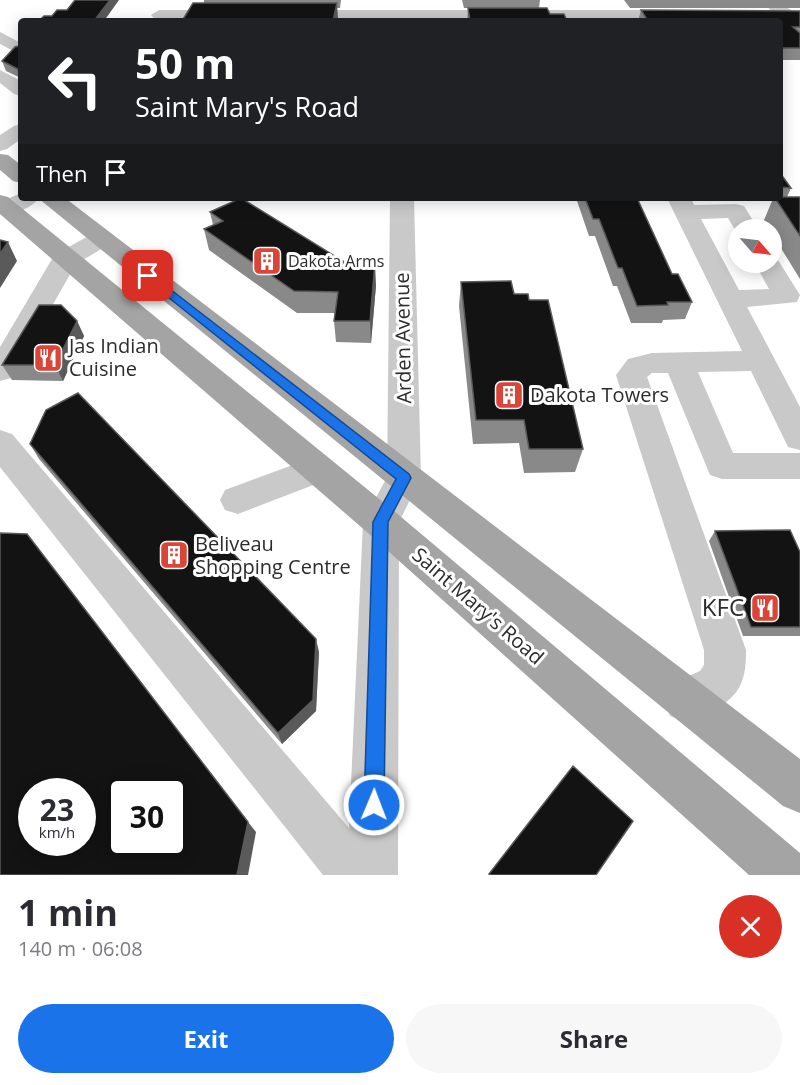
<!DOCTYPE html>
<html lang="en">
<head>
<meta charset="utf-8">
<style>
	:root { --surface:#fff; --page:#f7f7f7; --text:#2b2b33; --muted:#7c7c81; --accent:#1a73e8 }
	body { margin:0; font-family:"Open Sans",sans-serif; background:var(--page); color:var(--text); height:100vh; display:flex; flex-direction:column; font-size:22px; white-space:nowrap }
	* { box-sizing:border-box; margin:0 }
	p { font-size:20px; color:var(--muted) }
	.icon { flex:none; width:33px; height:33px; fill:none; stroke:currentColor; stroke-width:2; stroke-linecap:round; stroke-linejoin:round }
	.map { position:relative; height:875px; overflow:hidden }
	.sheet { display:flex; flex-direction:column; background:var(--surface); flex:1 }
	.sheet>* { flex:none }
	.hud { position:absolute; left:18px; top:18px; width:765px; height:183px; border-radius:6px; box-shadow:0 3px 15px #0003; background:#202124; color:#fff; overflow:hidden }
	.needle { width:39px; rotate:118deg }
	.tools { position:absolute; left:728px; top:219px; display:grid; gap:12px }
	.tools a { display:grid; place-items:center; width:54px; height:54px; border-radius:50%; background:var(--surface); box-shadow:0 3px 15px #0003; font-size:30px }
	.speed { position:absolute; left:18px; top:778px; display:flex; gap:12px; font-size:30px; font-weight:700; text-align:center }
	.speed>* { display:grid; place-content:center; width:78px; height:78px; border-radius:50%; background:var(--surface); box-shadow:0 3px 15px #0003; line-height:1 }
	.speed small { font-size:15px; font-weight:400 }
	.speed .limit { border:3px solid #111; border-radius:9px; background:#fff; color:#111 }
	.pin { position:absolute; display:grid; place-items:center; width:51px; height:51px; color:#fff; margin:-26px; border-radius:12px; box-shadow:0 3px 9px #0006 }
	.me { position:absolute; width:66px; margin:-33px; rotate:1deg; stroke-linejoin:round; filter:drop-shadow(0 0 4px #0008) }
	.turn { display:flex; align-items:center; gap:21px; height:126px; padding:0 18px; font-size:27px }
	.turn .icon { width:78px; height:78px; stroke-width:2.5 }
	.turn b { display:block; font-size:42px; line-height:51px }
	.then { display:flex; align-items:center; height:57px; padding:0 18px; background:#0003; gap:12px; font-size:22px }
	.round { display:grid; place-items:center; flex:none; width:63px; height:63px; border-radius:32px; background:var(--page) }
	.head { display:flex; align-items:center; justify-content:space-between; height:102px; padding:0 18px }
	h1 { font-size:36px; font-weight:700; line-height:45px }
	.button { display:flex; gap:12px; margin-top:auto; padding:12px 18px }
	.button a { flex:1; height:69px; border-radius:36px; background:var(--accent); color:#fff; font-size:24px; font-weight:700; line-height:69px; text-align:center }
	.button a+a { background:var(--page); color:var(--text) }
	.map>svg:first-child { display:block }
	.lines { fill:none; stroke-linecap:round; stroke-linejoin:round }
	.minor { fill:#c9c9c9; fill-rule:evenodd }
	.major { fill:#a4a4a4; fill-rule:evenodd }
	.wall { fill:#898989 }
	.shaded-wall { fill:#5a5a5a }
	.building { fill:#131313; stroke:#5a5a5a; stroke-width:1.5; fill-rule:evenodd }
	.route { fill:#1a73e8; stroke:#114b97; stroke-width:1.5 }
	.labels { text-anchor:middle; stroke-width:6; stroke-linejoin:round; paint-order:stroke }
	.far-poi-label { font-size:16px; fill:#2c2c2c; stroke:#fff; text-anchor:start }
	.street-label { font-size:20px; fill:#2c2c2c; stroke:#fff }
	.poi-label { font-size:20px; fill:#2c2c2c; stroke:#fff; text-anchor:start }
	.near-poi-label { font-size:24px; fill:#2c2c2c; stroke:#fff; text-anchor:end }
</style>
</head>
<body>
<div class="map">
<svg width="800" height="875" viewBox="0 0 800 875">
	<rect width="100%" height="100%" fill="#fff"/>
	<g class="lines">
		<!-- minor -->
		<path class="minor" d="M761,0H776L800,16V27L772,12Z
			M159,10H232L240,15L232,20L154,18L151,15Z
			M292,10H685L693,15L685,20L287,18L284,15L287,12Z
			M0,32L21,43V55L0,44Z
			M0,70L21,81V96L14,94L0,83Z
			M21,124V139L7,149L0,151V135L14,126Z
			M21,193V198H39C31,209 12,216 0,213V202Z
			M390,198H414L421,478L399,522L398,875H323L0,467V430L12,434L349,828L363,522L387,477Z
			M667,198H691L694,205L736,204L744,206L759,230H738V235L728,218L701,219L739,290L769,289L754,262H771V255L776,257L800,295L797,302L747,307L800,407V450L788,447L751,371L698,372L733,453H800V479H722L710,475L668,373H652L647,377L746,650C747,698 726,705 686,722L670,716L664,700L670,684L700,671L704,665V650L616,375L628,359L652,353L742,351Z
			M101,232L110,234L113,239L110,244L76,264L11,378L0,381V347L52,259L56,254L92,234Z
			M317,456L329,459L334,469L329,479L238,514L225,510L220,500L225,490Z"/>
		<!-- major -->
		<path class="major" d="M0,154L8,155L21,165V183L13,181L0,170Z
			M0,195L8,197L394,511L800,853V875H749L368,533L0,214Z
			M38,198H65L800,759V813L783,806Z"/>
	</g>
	<!-- wall -->
	<path class="wall" d="M204,0H341L340,8H337L338,21H182L204,3Z
		M462,0H540L539,8L550,14L567,21H467L468,8H464Z
		M624,0H800V8H630Z
		M641,10L800,11V60H780V21H638Z
		M21,40V78L6,71L2,61L19,46Z
		M780,173L791,188L787,197H800V279L771,232V230H770L764,220L772,201L738,200L737,198H780Z
		M576,198H637L672,274L692,302L685,319L663,320L662,323H631L617,286H613L595,236H589Z
		M210,212L376,285L371,343L336,342L334,321L335,313H297L209,250L204,229L213,225Z
		M461,282L514,294L529,300L583,449L575,472L524,473L519,443L473,444L459,306Z
		M77,321L84,336L63,381L12,380L2,365Z
		M30,444L319,652L316,711L282,744L39,459Z
		M715,531L800,552V636H743L709,541Z"/>
	<!-- shaded-wall -->
	<path class="shaded-wall" d="M110,0H119L104,21H94Z
		M337,3L338,21H333Z
		M8,242L17,261L0,288V254Z
		M375,263L376,285L371,343L370,321Z
		M77,321L84,336L63,381L55,365Z
		M316,639L319,652L316,711L282,744L278,733Z
		M248,822L256,832L248,875H237Z"/>
	<!-- building -->
	<path class="building" d="M75,0H110L94,21H39L44,16H52L57,10H67Z
		M193,3H337L333,21H182Z
		M468,8H547L550,14H564L567,21H470Z
		M641,10L800,11V27H793L800,33V48H780V21H648Z
		M21,40V74L19,73L18,69L2,61L15,47L19,46V42Z
		M780,173L791,188L780,187Z
		M780,197H800V236L775,198H780Z
		M241,198L346,263H375L370,321H334L338,292L294,291L204,229L223,221L210,212Z
		M585,198H637L672,274H678L692,302H667L668,305L637,306L622,268H618L599,219H593Z
		M0,240L8,242L0,254Z
		M511,281L514,294H528L529,300H548L583,449H529L524,420H476L461,282Z
		M39,305H61L77,321L55,365H2Z
		M78,393L316,639L313,700L278,733L30,444L46,410Z
		M790,530L800,552V627H751L715,531Z
		M0,533L27,534L248,822L237,875H0ZM32,792H82V843H32ZM122,792H172V843H122Z
		M573,766L633,821L596,875H490L489,874Z"/>
	<!-- route -->
	<path class="route" d="M148,272L409,474L411,478L388,522L384,805L381,812L374,815L367,812L364,805L373,522L396,479L144,278L142,276Z"/>
	<!-- icons -->
	<defs>
		<g id="building-square" transform="scale(1.5)"><rect x="-9" y="-9" width="18" height="18" rx="4" fill="#da4537" stroke="#fff"/><path d="M-4-6H4V6H1V3H-1V6H-4ZM-2.5-4.3h1.7v1.8h-1.7ZM.8-4.3h1.7v1.8H.8ZM-2.5-1h1.7V.8h-1.7ZM.8-1h1.7V.8H.8Z" fill="#fff"/></g>
		<g id="restaurant-square" transform="scale(1.5)"><rect x="-9" y="-9" width="18" height="18" rx="4" fill="#da4537" stroke="#fff"/><path d="M-5-6h1v4h1v-4h1v4h1v-4h1v5L-1.5 .5V6h-2V.5L-5-1ZM5-6V6H3V1.5H1.5Q1.5-4 5-6Z" fill="#fff"/></g>
	</defs>
	<g fill-rule="evenodd">
		<use href="#building-square" x="267" y="261"/>
		<use href="#restaurant-square" x="48" y="358"/>
		<use href="#building-square" x="509" y="395"/>
		<use href="#building-square" x="174" y="555"/>
		<use href="#restaurant-square" x="765" y="608"/>
	</g>
	<g class="labels">
		<!-- far-poi labels -->
		<g class="far-poi-label">
			<text x="288" y="267">Dakota Arms</text>
		</g>
		<!-- street labels -->
		<g class="street-label">
			<text transform="translate(403 338) rotate(-91)" y="7">Arden Avenue</text>
			<text transform="translate(478 606) rotate(41)" y="7">Saint Mary's Road</text>
		</g>
		<!-- poi labels -->
		<g class="poi-label">
			<text x="69" y="353">Jas Indian<tspan x="69" dy="23">Cuisine</tspan></text>
			<text x="530" y="402">Dakota Towers</text>
			<text x="195" y="551">Beliveau<tspan x="195" dy="23">Shopping Centre</tspan></text>
		</g>
		<!-- near-poi labels -->
		<g class="near-poi-label">
			<text x="744" y="616">KFC</text>
		</g>
	</g>
</svg>
<div class="tools">
<a><svg class="needle" viewBox="-14 -14 28 28"><path d="M0-13l5 13h-10z" fill="#e53935"/><path d="M0 13l5-13h-10z" fill="#7c7c81"/></svg></a>
</div>
<div class="speed"><div>23<small>km/h</small></div><div class="limit">30</div></div>
<div class="pin" style="left:148px;top:276px;background:#d93025"><svg class="icon" aria-label="arrive" viewBox="0 0 24 24"><path d="M6 21V4h12l-3 4 3 4H6"/></svg></div>
<svg class="me" style="left:374px;top:805px" viewBox="-20 -20 40 40"><circle r="17" fill="#1a73e8" stroke="#fff" stroke-width="3"/><path d="M0-11L8 9 0 5-8 9z" fill="#fff"/></svg>
<div class="hud">
<div class="turn"><svg class="icon" aria-label="left" viewBox="0 0 24 24"><path d="M17 20v-9H6M10 6l-5 5 5 5"/></svg><div><b>50 m</b>Saint Mary's Road</div></div>
<div class="then">Then<svg class="icon" aria-label="arrive" viewBox="0 0 24 24"><path d="M6 21V4h12l-3 4 3 4H6"/></svg></div>
</div>
</div>
<section class="sheet">
<div class="head"><div><h1>1 min</h1><p>140 m · 06:08</p></div><a class="round" style="background:#d93025;color:#fff"><svg class="icon" aria-label="close" viewBox="0 0 24 24"><path d="M6 6l12 12M18 6L6 18"/></svg></a></div>
<div class="button"><a>Exit</a><a>Share</a></div>
</section>
</body>
</html>
